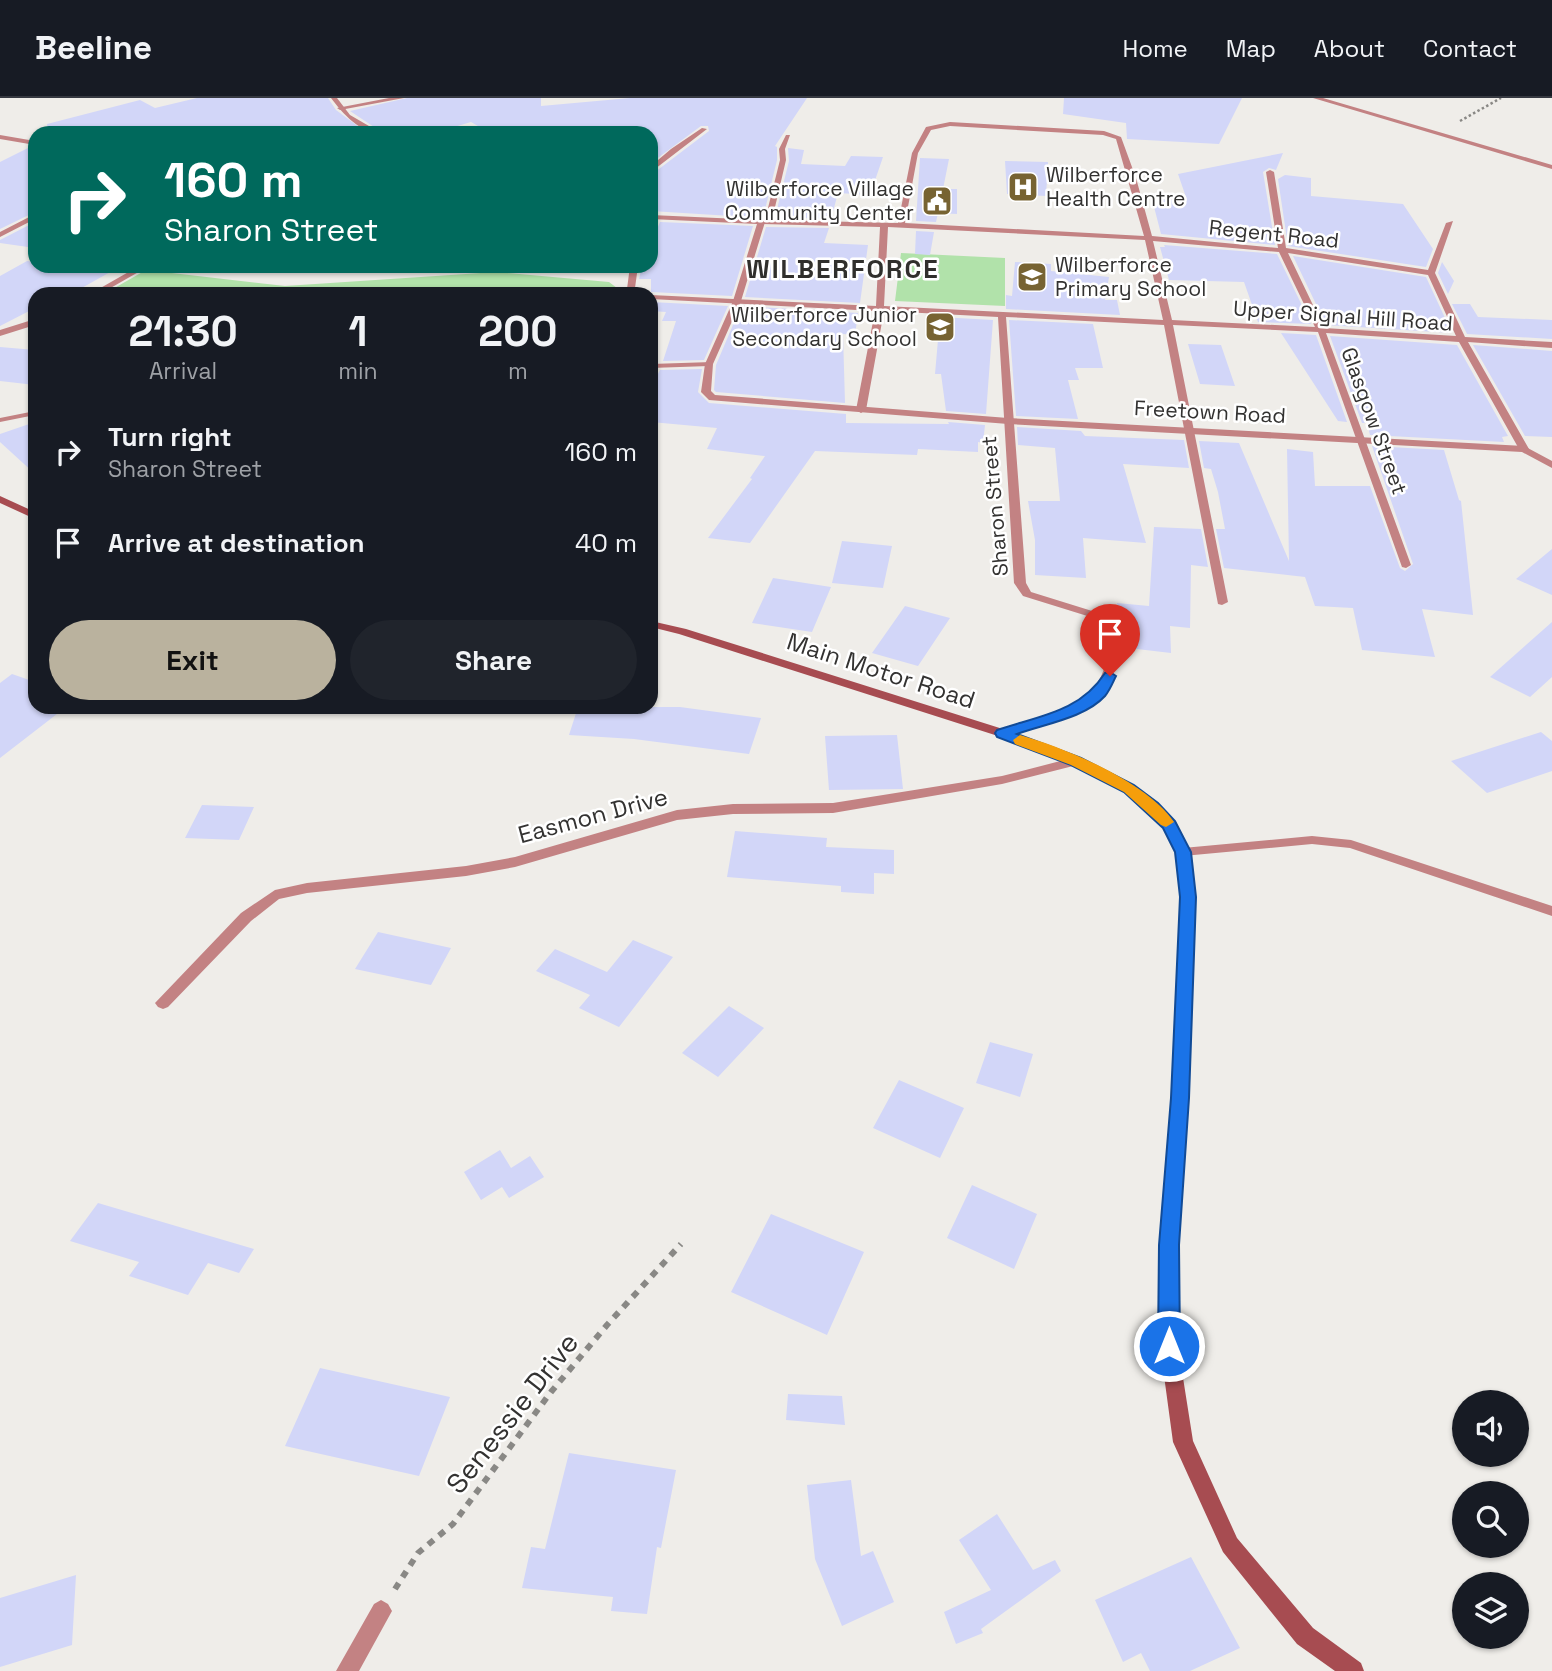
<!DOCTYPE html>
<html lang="en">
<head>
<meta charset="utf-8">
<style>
	:root { --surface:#171b24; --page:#20242c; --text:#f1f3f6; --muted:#9ea1a6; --line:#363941; --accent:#bab29e }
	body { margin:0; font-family:"Space Grotesk",sans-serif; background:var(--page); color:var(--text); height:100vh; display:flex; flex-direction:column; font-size:26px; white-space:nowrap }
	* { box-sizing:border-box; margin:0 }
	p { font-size:23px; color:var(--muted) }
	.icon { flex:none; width:38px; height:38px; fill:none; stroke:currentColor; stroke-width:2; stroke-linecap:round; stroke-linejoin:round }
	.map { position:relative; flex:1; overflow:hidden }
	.details { position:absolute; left:28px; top:189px; width:630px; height:427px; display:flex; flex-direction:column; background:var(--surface); border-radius:21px; box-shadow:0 2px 5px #0004 }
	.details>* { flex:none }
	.top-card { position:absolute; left:28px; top:28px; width:630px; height:147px; border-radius:21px; box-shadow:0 2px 5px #0004; background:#00695c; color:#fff; overflow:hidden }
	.controls { position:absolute; left:1452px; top:1292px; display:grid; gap:14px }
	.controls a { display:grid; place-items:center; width:77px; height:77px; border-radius:50%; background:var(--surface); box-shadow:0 2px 5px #0004; font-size:35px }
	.pin { position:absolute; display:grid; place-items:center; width:60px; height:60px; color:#fff; margin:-72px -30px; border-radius:50% 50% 50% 0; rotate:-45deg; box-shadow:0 0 7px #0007 }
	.pin .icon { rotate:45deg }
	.me { position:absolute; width:77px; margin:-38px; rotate:0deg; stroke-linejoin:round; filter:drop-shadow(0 0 5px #0008) }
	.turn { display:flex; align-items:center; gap:24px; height:147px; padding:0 21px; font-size:32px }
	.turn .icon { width:91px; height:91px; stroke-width:2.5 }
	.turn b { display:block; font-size:49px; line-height:60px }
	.eta { display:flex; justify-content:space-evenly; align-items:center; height:119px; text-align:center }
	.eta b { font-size:42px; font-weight:800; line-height:49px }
	.primary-button { display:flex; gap:14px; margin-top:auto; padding:14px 21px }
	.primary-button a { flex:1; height:80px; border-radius:42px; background:var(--accent); color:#111; font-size:28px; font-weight:800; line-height:80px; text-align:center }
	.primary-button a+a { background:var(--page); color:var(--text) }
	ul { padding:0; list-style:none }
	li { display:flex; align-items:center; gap:21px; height:91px; padding:0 21px }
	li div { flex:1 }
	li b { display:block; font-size:26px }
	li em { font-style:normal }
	header { display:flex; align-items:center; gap:42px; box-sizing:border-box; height:98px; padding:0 35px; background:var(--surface); border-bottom:2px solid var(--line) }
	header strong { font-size:33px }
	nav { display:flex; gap:38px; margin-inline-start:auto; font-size:24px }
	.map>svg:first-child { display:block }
	.green { fill:#b1e2aa }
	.building { fill:#d2d6f8 }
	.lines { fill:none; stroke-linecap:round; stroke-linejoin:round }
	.path-far1 { stroke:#898885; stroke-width:2.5; stroke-dasharray:2.5 2.5; stroke-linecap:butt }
	.path { stroke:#898885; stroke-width:6; stroke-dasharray:7 7; stroke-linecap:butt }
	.service { fill:#c38283; fill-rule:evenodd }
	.minor { fill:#c38283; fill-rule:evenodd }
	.tertiary { fill:#c38283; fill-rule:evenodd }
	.secondary { fill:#a74c51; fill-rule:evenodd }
	.route { fill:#1a73e8; stroke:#114b97; stroke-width:2 }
	.slow { fill:#f59e0b }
	.labels { text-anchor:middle; stroke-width:5; stroke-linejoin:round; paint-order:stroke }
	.far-poi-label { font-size:21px; fill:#333231; stroke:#fff; text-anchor:start }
	.far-street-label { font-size:21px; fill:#333231; stroke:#fff }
	.street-label { font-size:24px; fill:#333231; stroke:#fff }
	.far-district-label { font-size:26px; font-weight:bold; letter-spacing:2px; fill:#302f2c; stroke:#fff }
	.near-street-label { font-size:28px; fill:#333231; stroke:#fff }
</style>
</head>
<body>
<header>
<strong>Beeline</strong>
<nav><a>Home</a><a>Map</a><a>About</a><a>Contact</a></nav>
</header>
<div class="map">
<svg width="1552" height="1573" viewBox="0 0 1552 1573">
	<rect width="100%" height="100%" fill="#efede9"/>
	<!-- green -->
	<path class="green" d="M901,155L1005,160V208L895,203Z
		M146,172L285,188L496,174L609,184L625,196H104Z"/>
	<!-- building -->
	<path class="building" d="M197,0H328L336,12L367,35H48L47,26L140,2L155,10Z
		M407,0H541V8L630,0H807L775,48L777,49V62L763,120L651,113V77L709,33L708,28H701L651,65V35H490L471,24L434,35H383L350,13Z
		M1064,0H1242L1219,46L1127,41L1126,25L1063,16Z
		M30,49H35V114L0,131V64Z
		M788,50L804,52L801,66L845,68L851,58L883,59L870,97L838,95L831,121L775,119L789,63Z
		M1283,55L1276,72L1269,70L1263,74L1275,147L1161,136L1152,101L1187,102L1178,76Z
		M920,60L949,61L943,91H957V116L938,115L936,124L916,123Z
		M1005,63L1048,64L1046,98L1007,96Z
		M1285,77L1311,80V98L1403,106L1433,151L1426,169L1288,148L1278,81Z
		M35,124V150L0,145V142Z
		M660,124L753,128L732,198L651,194V181H639L642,168H651V145Z
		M766,129L829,130L824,145L868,147L860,205L745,199Z
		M916,133L934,134L930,157L915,156Z
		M1164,147L1277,156L1311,226L1258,224L1244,184L1169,182L1160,149H1165Z
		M1293,158L1426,179L1452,235L1326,227Z
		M27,163L35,164V168H121L71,196H35V210L0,228V178Z
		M1015,164L1051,166V173L1109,179L1105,202H1117L1120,217L1006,211V197L1012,198Z
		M1442,164L1454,183L1448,196L1438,175Z
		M651,204L728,208L704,262L663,263L676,223H662L666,214L651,213Z
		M1452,206H1470L1478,219L1552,222V241L1467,236Z
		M741,208L858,215L855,237L843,236L845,305L716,294L714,292L716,267Z
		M940,219L993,222L986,316L946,313L941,276H935Z
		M1009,222L1093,226L1103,270H1075L1079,282H1068L1078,321L1016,318Z
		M1281,235L1316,237L1347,324L1338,323Z
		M1330,238L1457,247L1508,338L1502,339L1504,344L1370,337L1367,325H1362Z
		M1188,246L1221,247L1235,288L1200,286Z
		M1473,247L1552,253V339L1525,338Z
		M0,249L35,252V287L0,283Z
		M702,271L698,294L709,305L846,316V325L949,326L948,324L985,327L983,345L978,344V354L918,351L917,357L815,353L750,445L708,440L752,381L750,380L765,358L707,351L717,330L651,324V289L660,272Z
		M35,324V376L0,344V336Z
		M1017,329L1081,333L1085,338L1184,342L1189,370L1123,366L1146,445L1083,440L1086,480L1035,477V442L1028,403H1060L1055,350L1018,347Z
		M1199,343L1239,345L1289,463L1287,351L1313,354L1315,388H1370L1400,470L1405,473L1413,466L1372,348L1444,352L1459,402L1461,403L1473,517L1422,511L1435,559L1362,552L1353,510L1315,508L1305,479L1224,470L1216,431H1225L1218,394L1211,371L1204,370Z
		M1154,429L1201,431L1208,469L1191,467L1190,530L1170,528L1171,555L1120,549L1117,505L1149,508Z
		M842,443L892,448L883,490L832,485Z
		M1552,451V497L1516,481Z
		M773,480L831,489L812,534L752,525Z
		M905,508L950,520L918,568L872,555Z
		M1552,524V579L1530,599L1490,579Z
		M12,576L35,584V609H66L0,660V585Z
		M578,609H680L761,620L749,656L634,641L569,637Z
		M1541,634L1552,643V673L1487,695L1451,663Z
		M897,637L903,691L829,692L825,638Z
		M202,707L254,709L239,742L185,740Z
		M735,733L827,740L826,749L894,752V776L874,775V796L841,794V788L727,779Z
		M378,834L451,850L431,887L355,871Z
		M633,842L673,859L619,929L579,910L590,897L536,873L555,851L607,874Z
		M729,908L764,930L718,979L682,955Z
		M990,944L1033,956L1020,999L976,985Z
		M899,982L964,1010L940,1060L873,1030Z
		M500,1052L511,1070L530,1058L544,1079L509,1100L502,1089L481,1102L464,1074Z
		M972,1087L1037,1116L1014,1171L947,1140Z
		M98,1105L254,1151L239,1175L208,1165L188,1197L129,1178L139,1164L70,1143Z
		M771,1116L864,1154L827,1237L731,1194Z
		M320,1270L450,1299L419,1378L285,1348Z
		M788,1296L842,1298L845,1327L786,1322Z
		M569,1355L676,1372L661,1450L657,1449L647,1516L611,1513L613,1499L522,1490L531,1449L545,1451Z
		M851,1382L861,1458L873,1453L894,1504L842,1528L815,1461L807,1387Z
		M997,1416L1033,1472L1055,1462L1061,1473L981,1531L983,1535L956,1546L944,1514L991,1492L959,1442Z
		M1191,1459L1240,1550L1190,1573H1150L1141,1555L1123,1564L1095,1502Z
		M76,1477L72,1547L0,1569V1500Z"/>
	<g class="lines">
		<!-- path-far1 -->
		<path class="path-far1" d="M1460,23L1501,0
			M212,193L231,196"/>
		<!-- path -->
		<path class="path" d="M395,1491L418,1455L453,1426L551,1294L607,1227L681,1146"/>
		<!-- service -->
		<path class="service" d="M712,264L713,266L709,268L651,270V266Z
			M35,313V317L0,324V320Z
			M1312,738L1351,742L1552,808V818L1350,750L1312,746L1183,758L1177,754L1183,750Z"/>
		<!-- minor -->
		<path class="minor" d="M389,0H404L340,12L337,10Z
			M1313,0H1323L1552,67V71Z
			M950,24L1104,33L1121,39L1136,80L1152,138L1278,150L1266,74L1270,72L1274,74L1286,150L1428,172L1446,125L1453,123L1435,175L1465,239L1552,244V250L1468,244L1529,351L1524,354L1519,351L1459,244L1326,235L1411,467L1406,470L1402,469L1318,234L1173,227L1228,504L1222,507L1218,506L1164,227L1006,219L1026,485L1031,494L1105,517L1117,526C1119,538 1118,551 1116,564C1105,618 1048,626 1002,639L998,638L996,635L998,632C1055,615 1119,606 1106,528L1097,521L1023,498L1014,485L998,219L884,213L866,312L861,315L856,312L875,213L651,201V197L876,208L880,129L761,126L757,124L765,122L780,62L779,51L786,37H790L785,51L786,62L772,122L898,125L912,55L926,29ZM950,28L1103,37L1116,41L1144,138L905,125L918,55L931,32ZM888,129L1145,142L1163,222L884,208ZM1153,143L1279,154L1315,229L1172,222ZM1288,155L1428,177L1456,238L1324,230Z
			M702,30L707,31L651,74V68L671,51Z
			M35,116V121L0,139V134Z
			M139,168H149L100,196H90Z
			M630,168H638L635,190L641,196H632L627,191Z
			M35,221V227L0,238V232Z
			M1076,659L1081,660L1082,663L1081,666L1002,686L833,715L733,716L677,722L515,769L466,778L307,795L279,801L251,823L168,909L163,911L158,909L155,905L241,815L275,792L307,785L466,768L515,759L677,712L733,706L833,705L1002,678Z
			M381,1502L388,1506L392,1513L359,1573H336L374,1506Z"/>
		<!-- tertiary -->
		<path class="tertiary" d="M331,0H337L350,17L381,35C360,35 343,16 331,0Z
			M0,37L35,43V47L0,41Z
			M651,117L761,122L765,124L741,203L713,266L711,293L715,297L1008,320L1524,348L1552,363V370L1522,354L1008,326L709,302L701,294L705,266L733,203L757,126L651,121Z"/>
		<!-- secondary -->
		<path class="secondary" d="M0,398L35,414V421L0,405Z
			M651,523L686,531L1006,632L1081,660L1134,687L1174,724L1190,754L1195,799L1188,1000L1178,1147V1248L1193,1343L1237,1440L1313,1530L1361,1565L1364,1573H1335L1297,1546L1223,1454L1173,1344L1160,1248V1147L1172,1000L1181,799L1176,754L1164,730L1124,693L1071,666L998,638L679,536L651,529Z"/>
	</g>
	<!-- route -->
	<path class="route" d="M1110,574L1116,578C1113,584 1110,592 1105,598C1085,620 1044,626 1017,636L1081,660L1134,687L1158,705L1175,723L1191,754L1196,799L1189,1000L1179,1147L1180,1248L1176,1255L1169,1258L1162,1255L1158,1248L1159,1147L1171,1000L1180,799L1175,754L1163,730L1124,694L1071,667L997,639L995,635L997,632C1039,618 1080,614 1105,575Z"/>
	<!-- slow -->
	<path class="slow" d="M1020,637C1066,650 1147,684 1174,724L1166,729L1161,727L1124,694L1071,667L1015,646L1013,642Z"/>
	<!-- icons -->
	<defs>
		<g id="hospital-square" transform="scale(1.575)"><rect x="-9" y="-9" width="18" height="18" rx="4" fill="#776332" stroke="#fff"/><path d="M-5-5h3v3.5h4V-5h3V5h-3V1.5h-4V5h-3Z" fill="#fff"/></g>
		<g id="civic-square" transform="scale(1.575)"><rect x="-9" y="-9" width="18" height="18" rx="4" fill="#776332" stroke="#fff"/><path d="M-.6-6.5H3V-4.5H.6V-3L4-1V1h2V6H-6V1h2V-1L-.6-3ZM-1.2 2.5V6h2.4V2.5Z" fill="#fff"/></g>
		<g id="school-square" transform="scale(1.575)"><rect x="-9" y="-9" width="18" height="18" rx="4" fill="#776332" stroke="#fff"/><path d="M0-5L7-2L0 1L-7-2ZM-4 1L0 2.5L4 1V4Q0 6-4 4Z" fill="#fff"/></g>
	</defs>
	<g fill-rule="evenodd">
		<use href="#hospital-square" x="1023" y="89"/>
		<use href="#civic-square" x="937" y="103"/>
		<use href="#school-square" x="1032" y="179"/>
		<use href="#school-square" x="940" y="229"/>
	</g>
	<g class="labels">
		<!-- far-poi labels -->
		<g class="far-poi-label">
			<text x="1046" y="84">Wilberforce<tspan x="1046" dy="24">Health Centre</tspan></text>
			<text x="914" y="98" text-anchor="end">Wilberforce Village<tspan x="914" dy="24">Community Center</tspan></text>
			<text x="1055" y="174">Wilberforce<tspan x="1055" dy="24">Primary School</tspan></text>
			<text x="917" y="224" text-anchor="end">Wilberforce Junior<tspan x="917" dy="24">Secondary School</tspan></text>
		</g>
		<!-- far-street labels -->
		<g class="far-street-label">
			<text transform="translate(1274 136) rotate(6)" y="7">Regent Road</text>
			<text transform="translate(1343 218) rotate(4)" y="7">Upper Signal Hill Road</text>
			<text transform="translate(1210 314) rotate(3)" y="7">Freetown Road</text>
			<text transform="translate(1374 323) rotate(70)" y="7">Glasgow Street</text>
			<text transform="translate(995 408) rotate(-95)" y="7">Sharon Street</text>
		</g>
		<!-- street labels -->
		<g class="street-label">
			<text transform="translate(881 573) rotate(18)" y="8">Main Motor Road</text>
			<text transform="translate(593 718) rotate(-15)" y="8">Easmon Drive</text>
		</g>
		<!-- far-district labels -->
		<g class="far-district-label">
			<text x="843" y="180">WILBERFORCE</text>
		</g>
		<!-- near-street labels -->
		<g class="near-street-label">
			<text transform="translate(512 1315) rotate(-52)" y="10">Senessie Drive</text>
		</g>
	</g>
</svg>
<div class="controls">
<a><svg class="icon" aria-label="sound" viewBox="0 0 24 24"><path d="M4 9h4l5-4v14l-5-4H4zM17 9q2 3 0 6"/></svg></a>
<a><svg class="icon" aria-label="search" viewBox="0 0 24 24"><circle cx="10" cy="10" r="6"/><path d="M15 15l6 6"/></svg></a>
<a><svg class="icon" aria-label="layers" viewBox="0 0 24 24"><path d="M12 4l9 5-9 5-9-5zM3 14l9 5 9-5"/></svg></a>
</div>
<div class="pin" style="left:1110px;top:578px;background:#d93025"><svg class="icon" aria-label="arrive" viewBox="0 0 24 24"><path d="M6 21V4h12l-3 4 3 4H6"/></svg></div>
<svg class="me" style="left:1169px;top:1248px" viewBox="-20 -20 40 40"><circle r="17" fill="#1a73e8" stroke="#fff" stroke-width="3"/><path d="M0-11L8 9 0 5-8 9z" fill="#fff"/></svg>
<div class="top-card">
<div class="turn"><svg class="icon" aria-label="right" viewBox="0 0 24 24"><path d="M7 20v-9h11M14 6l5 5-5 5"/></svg><div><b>160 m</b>Sharon Street</div></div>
</div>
<section class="details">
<div class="eta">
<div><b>21:30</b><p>Arrival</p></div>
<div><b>1</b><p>min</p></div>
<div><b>200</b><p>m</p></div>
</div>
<ul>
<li><svg class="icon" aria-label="right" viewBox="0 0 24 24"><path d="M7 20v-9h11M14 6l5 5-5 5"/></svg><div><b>Turn right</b><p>Sharon Street</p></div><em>160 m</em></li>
<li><svg class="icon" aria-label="arrive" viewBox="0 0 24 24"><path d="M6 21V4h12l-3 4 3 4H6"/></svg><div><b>Arrive at destination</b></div><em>40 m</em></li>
</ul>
<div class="primary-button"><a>Exit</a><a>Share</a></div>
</section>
</div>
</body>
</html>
